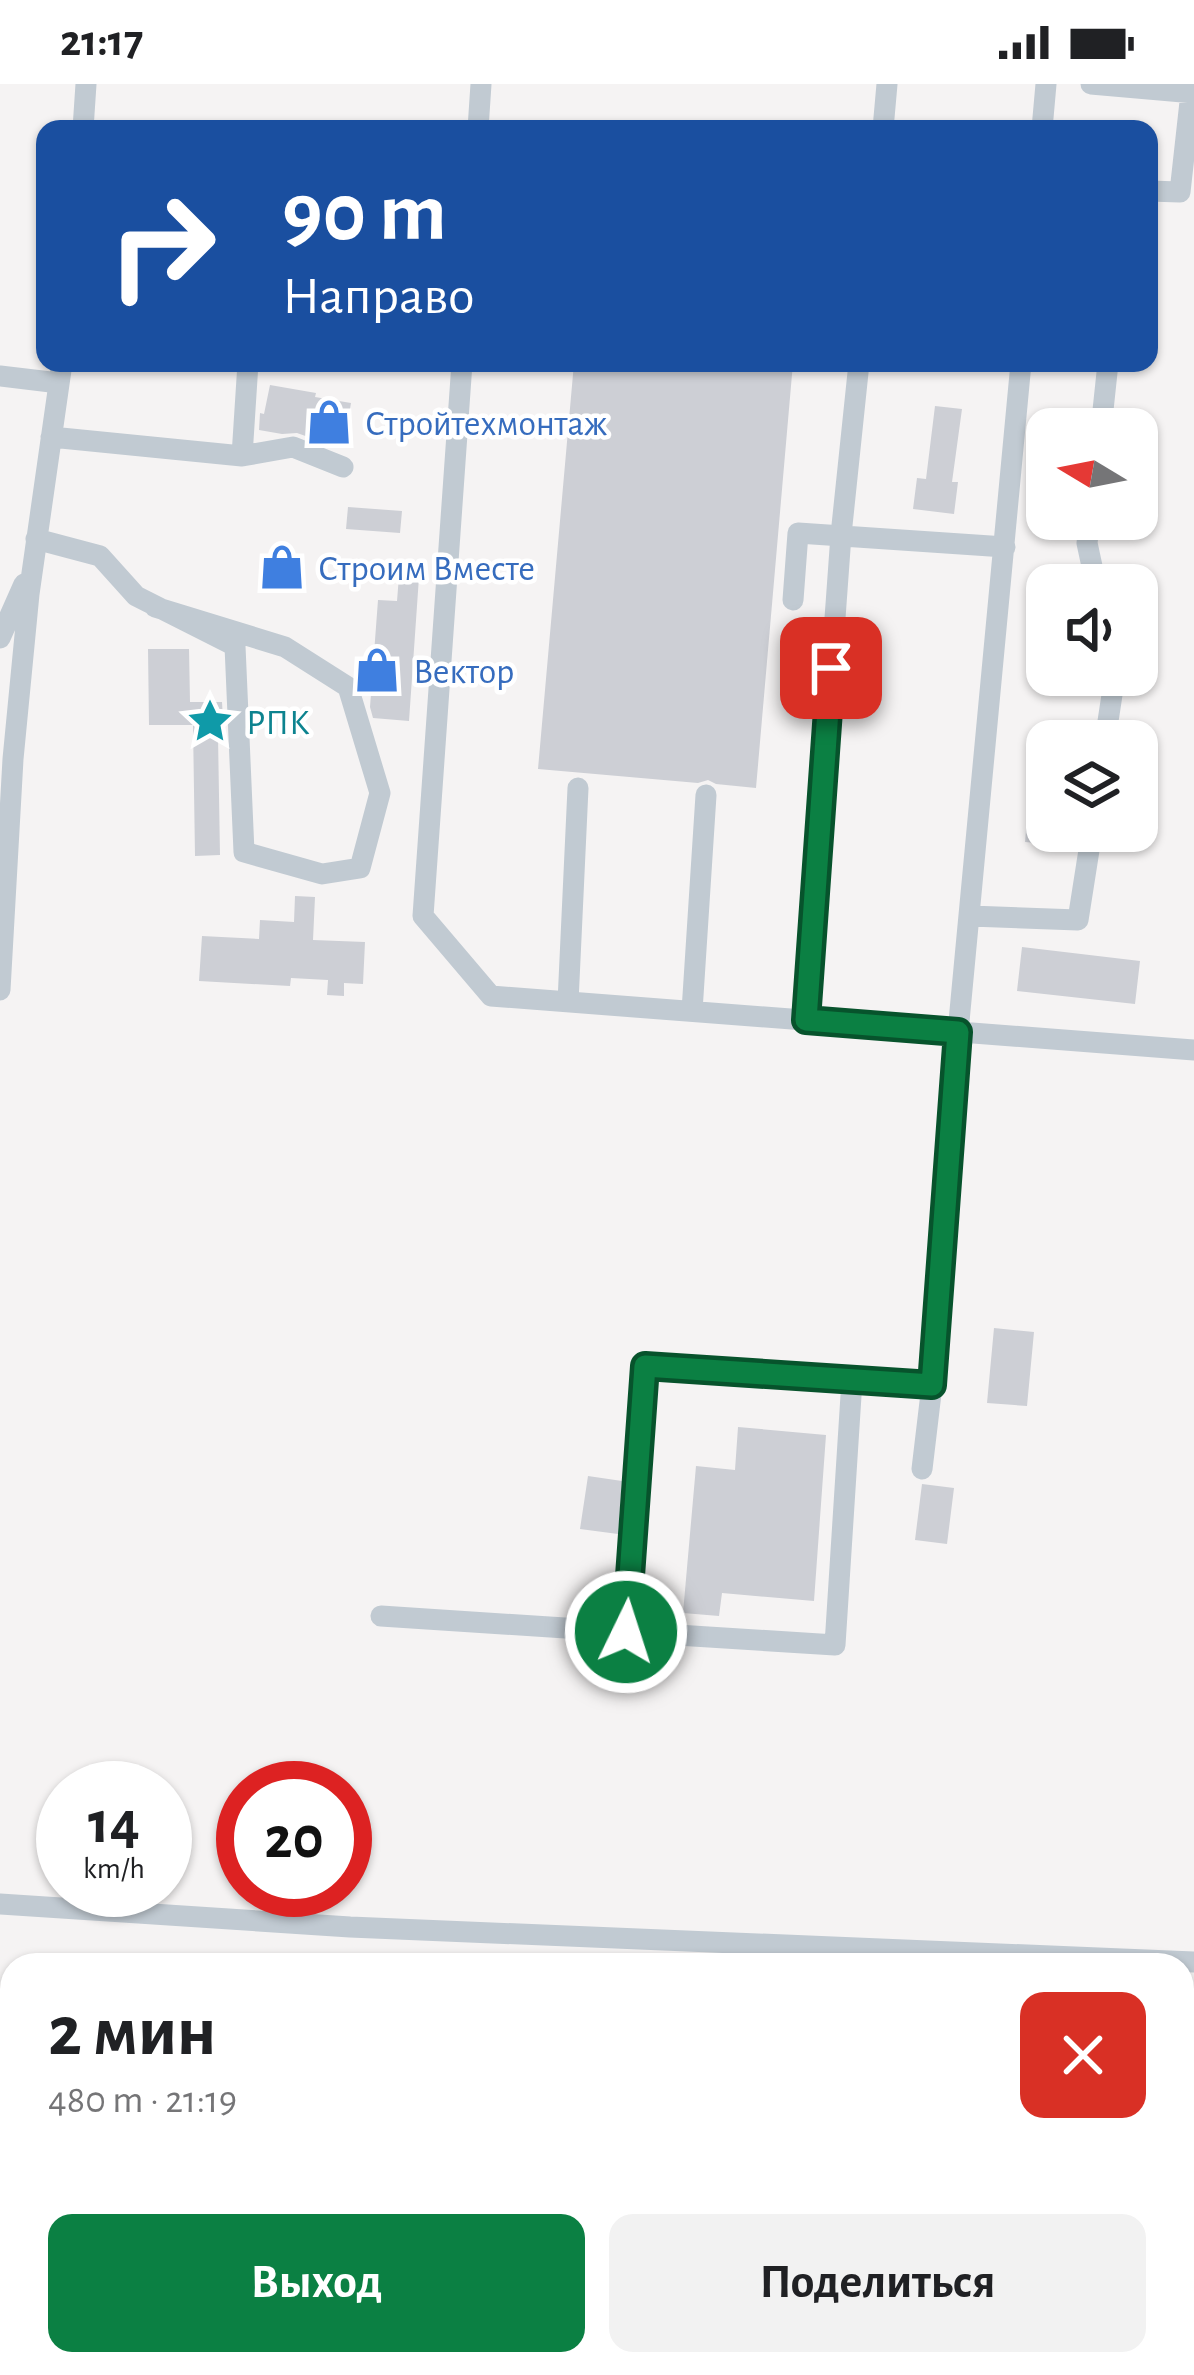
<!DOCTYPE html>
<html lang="ru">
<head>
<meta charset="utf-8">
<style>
	:root { --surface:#fff; --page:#f2f2f2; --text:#202124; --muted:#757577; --accent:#0b8043 }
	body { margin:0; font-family:"Alegreya Sans",sans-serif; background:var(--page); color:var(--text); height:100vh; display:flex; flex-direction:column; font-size:45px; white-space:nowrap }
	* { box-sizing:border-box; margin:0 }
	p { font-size:39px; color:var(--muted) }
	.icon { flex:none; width:66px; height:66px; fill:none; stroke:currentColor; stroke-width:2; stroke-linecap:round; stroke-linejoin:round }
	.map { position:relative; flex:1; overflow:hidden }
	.panel { position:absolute; left:0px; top:1869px; width:1194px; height:423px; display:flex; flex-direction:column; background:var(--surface); border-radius:36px 36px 0 0; box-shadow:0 3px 9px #0004 }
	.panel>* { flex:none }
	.banner { position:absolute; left:36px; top:36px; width:1122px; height:252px; border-radius:24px; box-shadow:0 3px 9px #0004; background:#1a4fa0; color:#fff; overflow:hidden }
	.needle { width:78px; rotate:280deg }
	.tools { position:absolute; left:1026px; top:324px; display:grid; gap:24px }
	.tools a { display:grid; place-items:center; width:132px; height:132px; border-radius:24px; background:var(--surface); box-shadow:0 3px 9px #0004; font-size:60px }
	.speed { position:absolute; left:36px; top:1677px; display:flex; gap:24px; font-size:60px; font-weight:700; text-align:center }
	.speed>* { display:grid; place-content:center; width:156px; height:156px; border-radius:50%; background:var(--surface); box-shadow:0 3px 9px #0004; line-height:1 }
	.speed small { font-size:30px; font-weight:400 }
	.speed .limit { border:18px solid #d22; background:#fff; color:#111 }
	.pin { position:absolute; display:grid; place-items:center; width:102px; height:102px; color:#fff; margin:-51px; border-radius:24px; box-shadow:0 6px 18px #0006 }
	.me { position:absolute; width:132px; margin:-66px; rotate:4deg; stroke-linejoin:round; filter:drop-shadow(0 0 9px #0008) }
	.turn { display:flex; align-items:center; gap:42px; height:252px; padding:0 48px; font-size:54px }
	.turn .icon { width:156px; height:156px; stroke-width:2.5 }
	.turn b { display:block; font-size:84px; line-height:102px }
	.round { display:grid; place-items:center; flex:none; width:126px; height:126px; border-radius:24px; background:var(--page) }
	.headline { display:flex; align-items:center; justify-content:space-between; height:204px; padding:0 48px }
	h1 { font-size:72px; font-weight:700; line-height:90px }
	.cta { display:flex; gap:24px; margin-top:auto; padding:24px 48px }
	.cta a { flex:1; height:138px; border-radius:24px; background:var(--accent); color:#fff; font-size:48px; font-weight:700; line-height:138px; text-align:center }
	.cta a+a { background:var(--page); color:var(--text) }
	.status { display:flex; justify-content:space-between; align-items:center; height:84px; padding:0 60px; background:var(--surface); direction:ltr }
	.status svg { height:33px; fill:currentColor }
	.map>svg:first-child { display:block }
	.building { fill:#cdcfd5 }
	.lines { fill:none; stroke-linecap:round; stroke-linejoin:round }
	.minor { stroke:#c1cad2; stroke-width:21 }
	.rail-casing { stroke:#b5b8bd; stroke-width:10 }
	.rail { stroke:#fff; stroke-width:6; stroke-dasharray:18; stroke-linecap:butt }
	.route-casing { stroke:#07532c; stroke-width:30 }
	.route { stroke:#0b8043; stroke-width:21 }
	.labels { text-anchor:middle; stroke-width:9; stroke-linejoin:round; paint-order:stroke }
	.shop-label { font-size:36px; fill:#366cbe; stroke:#fff; text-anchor:start }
	.culture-label { font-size:36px; fill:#0d838f; stroke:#fff; text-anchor:start }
</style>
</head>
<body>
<div class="status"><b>21:17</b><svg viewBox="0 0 49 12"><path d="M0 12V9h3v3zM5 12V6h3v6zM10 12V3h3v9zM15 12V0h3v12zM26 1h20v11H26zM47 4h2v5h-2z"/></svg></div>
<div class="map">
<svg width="1194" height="2291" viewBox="0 0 1194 2291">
	<rect width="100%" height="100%" fill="#f5f3f3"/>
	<!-- building -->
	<path class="building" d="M574,279H793L756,704L716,700L708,696L698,699L538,685Z
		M270,301L316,309L315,313L351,319L344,361L314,355L297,349L282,350L259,346L260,329L264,330Z
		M935,322L962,325L952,398H958L954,430L913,425L917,394L926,395Z
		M348,423L402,427L400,449L346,445Z
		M399,492L419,493L409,637L373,634L370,623L378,516L397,517Z
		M148,565H189L190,618H222L224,652H218L220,771L195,772L193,641H149Z
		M1032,678L1047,679V760L1025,758Z
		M295,812L315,813L313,856L365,858L363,900L344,899V912L327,911L328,896L291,894L290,902L199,897L202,852L259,855L260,836L294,838Z
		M1022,863L1140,877L1135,920L1017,907Z
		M994,1244L1034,1248L1027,1322L987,1319Z
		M738,1343L826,1351L814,1517L722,1509L719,1532L683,1529L696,1382L735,1386Z
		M588,1392L622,1397L618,1450L580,1445Z
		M922,1400L954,1404L947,1460L915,1456Z"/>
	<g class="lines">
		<!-- minor -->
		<path class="minor" d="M1091,0L1194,9
			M83,45L86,0
			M478,45L481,0
			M883,45L887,0
			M1042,45L1046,0
			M1149,107L1180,108L1191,9
			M462,279L423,832L491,912L1194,966
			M0,292L59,299
			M1101,345L1108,279
			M51,353L242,372L293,363L343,383
			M242,372L248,279
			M1090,435L1087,459L1096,501
			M36,455L100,472L136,512L235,562L244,768L322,790L360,784L380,709L348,603L285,563L155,523
			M793,516L798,449L1005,463
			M0,554L24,500
			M1105,657L1115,591
			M970,832L1078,836L1092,747
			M0,906L13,675L29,510L62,279
			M568,918L578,704
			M692,927L706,711
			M806,936L841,451L859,279
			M922,1385L932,1301L958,948L1021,279
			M381,1532L626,1548L645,1282L932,1301
			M677,1551L835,1561L852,1296
			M0,1820L350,1843L1194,1878"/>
		<!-- rail casing -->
		<g class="rail-casing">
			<path id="rail" d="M1182,1943H1194
				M1182,2051H1194
				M150,2291L162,2280
				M569,2291L583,2280
				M595,2291L609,2280"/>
		</g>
		<!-- rail -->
		<use href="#rail" class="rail"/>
	</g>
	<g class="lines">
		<!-- route casing -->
		<g class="route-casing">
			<path id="route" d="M626,1548L645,1282L932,1301L958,948L806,936L831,584"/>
		</g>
		<!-- route -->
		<use href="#route" class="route"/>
	</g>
	<!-- icons -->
	<defs>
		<g id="shop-bare" transform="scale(3.6)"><path d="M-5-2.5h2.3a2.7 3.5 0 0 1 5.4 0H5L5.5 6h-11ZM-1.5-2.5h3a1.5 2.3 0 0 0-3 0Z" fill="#3f7fe0" stroke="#fff" stroke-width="2.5" paint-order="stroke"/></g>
		<g id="sight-bare" transform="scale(3.6)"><path d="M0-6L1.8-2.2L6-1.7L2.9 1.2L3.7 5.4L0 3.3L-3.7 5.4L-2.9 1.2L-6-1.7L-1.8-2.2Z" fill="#0f9aa8" stroke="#fff" stroke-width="2.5" paint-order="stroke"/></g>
	</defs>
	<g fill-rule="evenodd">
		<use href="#shop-bare" x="329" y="338"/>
		<use href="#shop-bare" x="282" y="483"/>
		<use href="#shop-bare" x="377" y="586"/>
		<use href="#sight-bare" x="210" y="637"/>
	</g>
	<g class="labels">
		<!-- shop labels -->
		<g class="shop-label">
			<text x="365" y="351">Стройтехмонтаж</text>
			<text x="318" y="496">Строим Вместе</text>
			<text x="413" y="599">Вектор</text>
		</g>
		<!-- culture labels -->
		<g class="culture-label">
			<text x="246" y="650">РПК</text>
		</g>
	</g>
</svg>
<div class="tools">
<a><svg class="needle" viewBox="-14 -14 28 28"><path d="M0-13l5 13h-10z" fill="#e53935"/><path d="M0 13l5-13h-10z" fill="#757577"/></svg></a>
<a><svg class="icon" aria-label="sound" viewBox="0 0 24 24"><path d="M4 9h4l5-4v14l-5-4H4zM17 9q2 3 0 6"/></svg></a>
<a><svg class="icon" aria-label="layers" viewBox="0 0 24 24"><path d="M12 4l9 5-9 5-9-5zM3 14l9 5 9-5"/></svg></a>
</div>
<div class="speed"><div>14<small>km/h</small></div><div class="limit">20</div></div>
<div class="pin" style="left:831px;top:584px;background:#d93025"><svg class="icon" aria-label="arrive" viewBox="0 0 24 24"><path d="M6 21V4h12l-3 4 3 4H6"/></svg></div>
<svg class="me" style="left:626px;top:1548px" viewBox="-20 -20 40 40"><circle r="17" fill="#0b8043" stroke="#fff" stroke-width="3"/><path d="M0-11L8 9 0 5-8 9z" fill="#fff"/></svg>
<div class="banner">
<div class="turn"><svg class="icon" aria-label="right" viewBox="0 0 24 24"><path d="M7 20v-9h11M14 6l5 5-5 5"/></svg><div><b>90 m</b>Направо</div></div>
</div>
<section class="panel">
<div class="headline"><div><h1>2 мин</h1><p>480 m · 21:19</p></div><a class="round" style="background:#d93025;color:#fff"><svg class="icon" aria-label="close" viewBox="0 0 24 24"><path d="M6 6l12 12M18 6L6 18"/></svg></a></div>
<div class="cta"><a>Выход</a><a>Поделиться</a></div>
</section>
</div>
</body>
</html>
